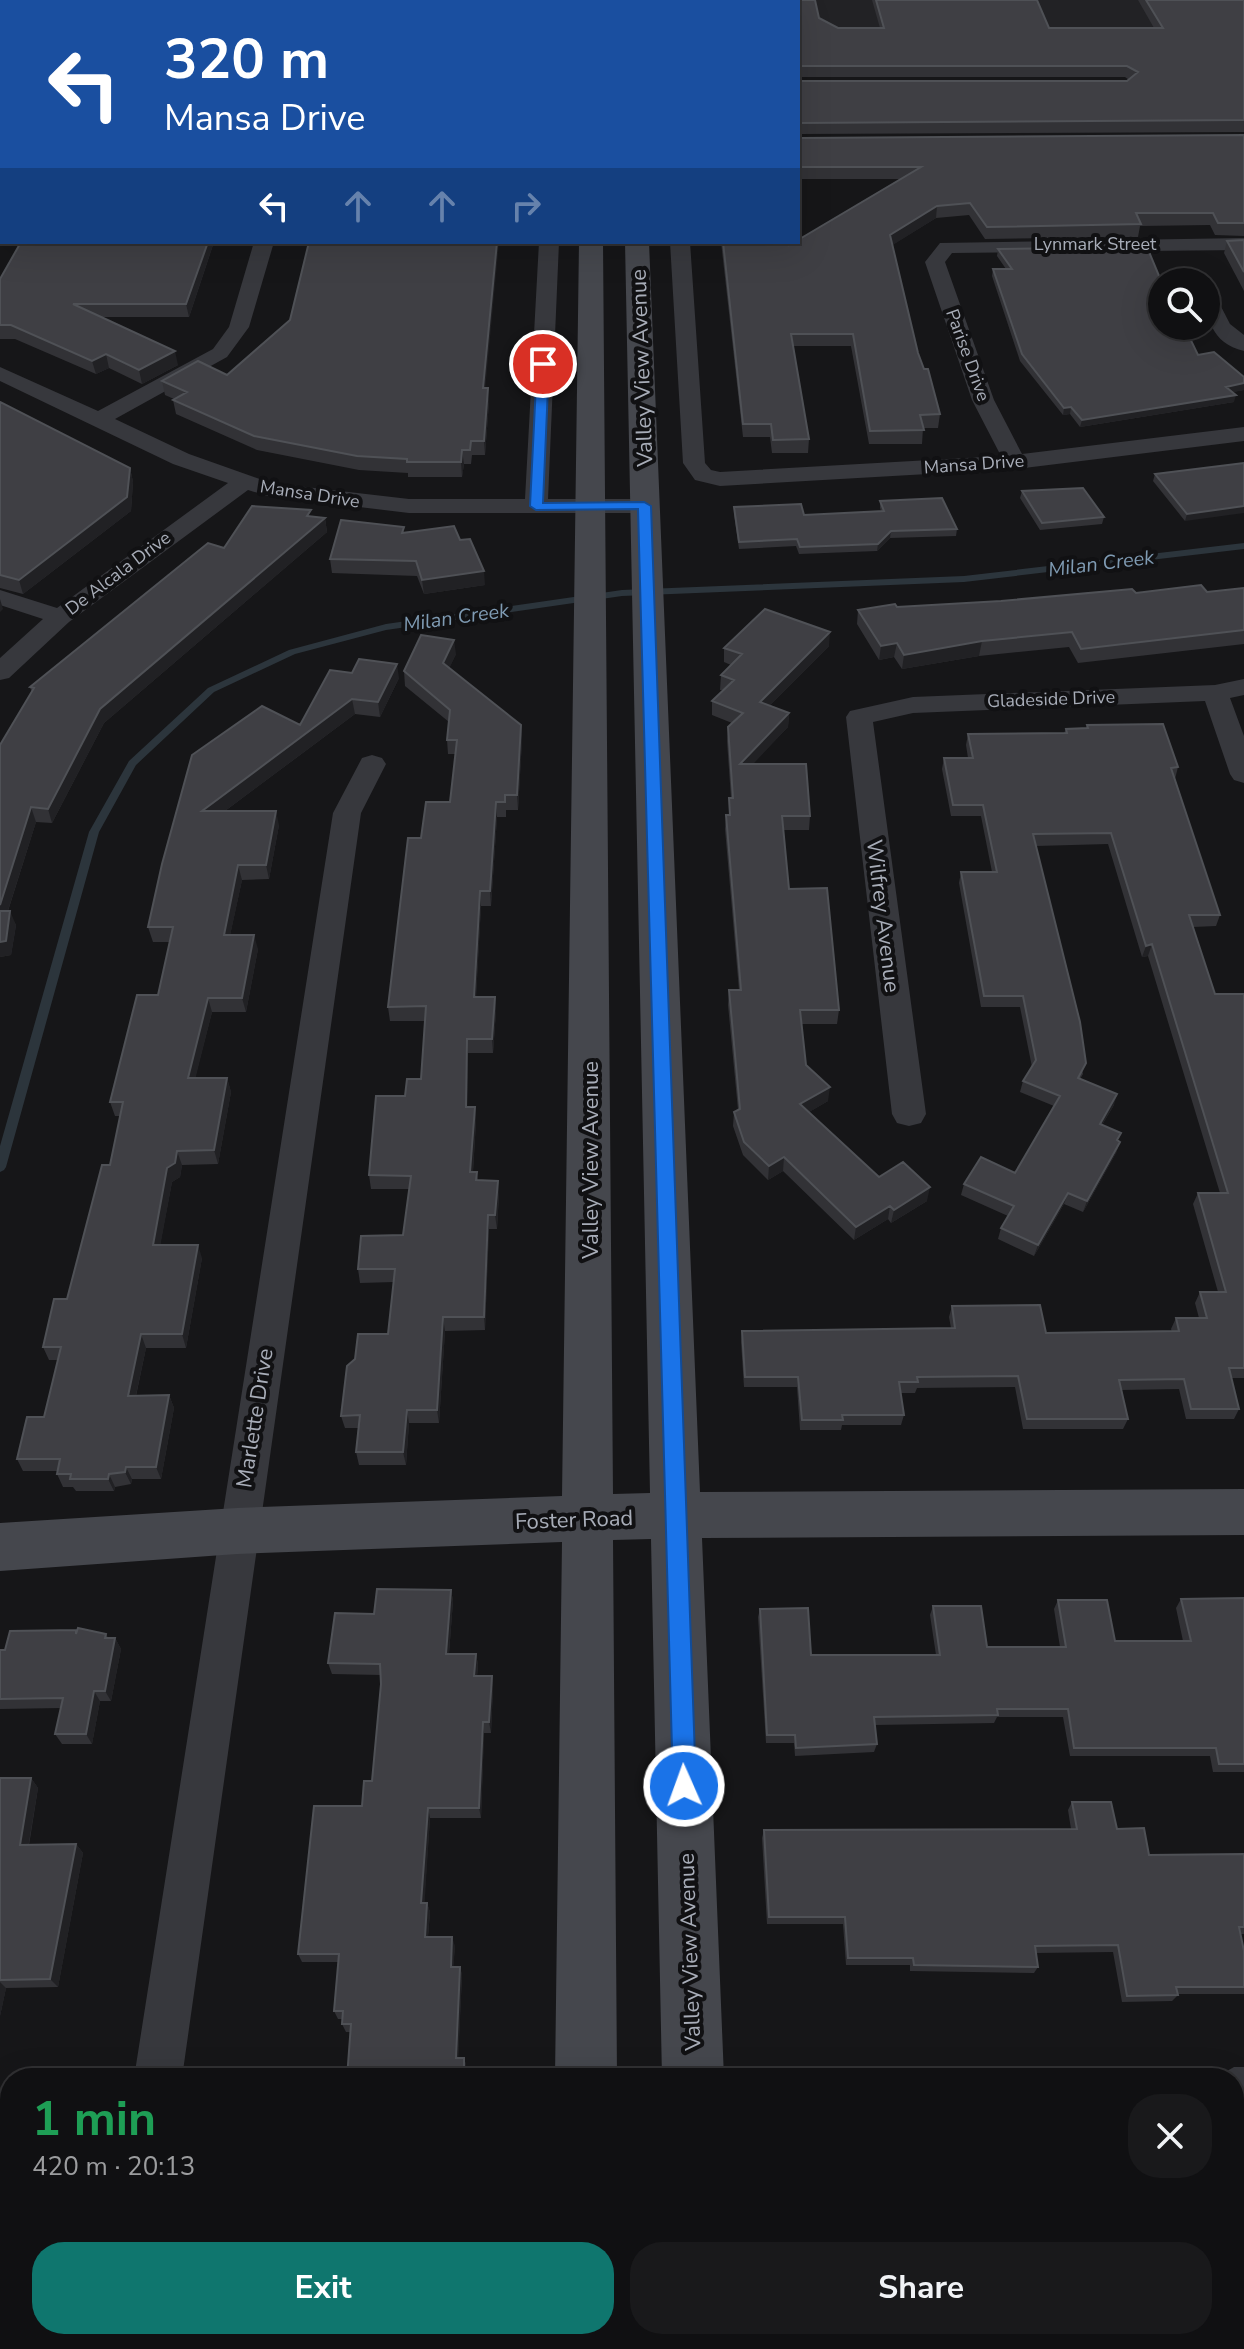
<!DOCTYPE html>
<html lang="en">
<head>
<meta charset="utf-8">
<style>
	:root { --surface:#101012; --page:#19191b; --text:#f1f3f6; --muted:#9c9d9f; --line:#303032; --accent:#0f766e }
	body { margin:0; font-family:"Nunito Sans",sans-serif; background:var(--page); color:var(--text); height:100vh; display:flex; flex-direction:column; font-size:30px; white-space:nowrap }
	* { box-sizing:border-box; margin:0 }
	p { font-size:26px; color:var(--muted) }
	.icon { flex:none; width:44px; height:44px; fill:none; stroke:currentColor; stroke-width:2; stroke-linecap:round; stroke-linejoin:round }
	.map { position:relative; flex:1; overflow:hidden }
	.panel { position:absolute; left:0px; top:2068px; width:1244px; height:282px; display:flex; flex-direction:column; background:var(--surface); border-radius:32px 32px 0 0; box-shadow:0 8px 32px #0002,0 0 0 2px var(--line) }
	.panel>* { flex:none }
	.hud { position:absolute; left:0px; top:0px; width:800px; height:244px; box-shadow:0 8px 32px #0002,0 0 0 2px var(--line); background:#1a4fa0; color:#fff; overflow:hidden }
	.controls { position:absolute; left:1148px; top:268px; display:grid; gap:16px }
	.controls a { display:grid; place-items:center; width:72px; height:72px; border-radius:50%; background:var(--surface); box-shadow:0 8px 32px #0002,0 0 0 2px var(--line); font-size:40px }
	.pin { position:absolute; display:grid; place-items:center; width:68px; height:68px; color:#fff; margin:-34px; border:4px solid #fff; border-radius:50%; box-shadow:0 2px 8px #0007 }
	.me { position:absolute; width:88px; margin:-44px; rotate:358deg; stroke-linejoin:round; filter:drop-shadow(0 0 6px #0008) }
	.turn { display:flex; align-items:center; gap:28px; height:168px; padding:0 32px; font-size:36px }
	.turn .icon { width:104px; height:104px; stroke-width:2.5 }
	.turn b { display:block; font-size:56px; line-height:68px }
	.lanes { display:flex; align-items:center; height:76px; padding:0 32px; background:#0003; justify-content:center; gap:40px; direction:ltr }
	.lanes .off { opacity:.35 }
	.round { display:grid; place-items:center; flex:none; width:84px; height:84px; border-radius:32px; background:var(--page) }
	.summary { display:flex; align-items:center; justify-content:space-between; height:136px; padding:0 32px }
	h1 { font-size:48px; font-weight:700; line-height:60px; color:#1e9e55 }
	.button { display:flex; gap:16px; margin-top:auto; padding:16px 32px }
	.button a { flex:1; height:92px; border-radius:32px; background:var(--accent); color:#fff; font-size:32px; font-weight:700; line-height:92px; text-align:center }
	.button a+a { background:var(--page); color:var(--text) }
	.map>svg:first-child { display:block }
	.built { fill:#222225 }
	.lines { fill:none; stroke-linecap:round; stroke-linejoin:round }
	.stream { fill:#2c353c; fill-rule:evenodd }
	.street { fill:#37383d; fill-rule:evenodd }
	.secondary { fill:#45474d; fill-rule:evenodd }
	.wall { fill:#323236 }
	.shaded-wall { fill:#212124 }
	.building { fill:#3f3f44; stroke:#4f5156; stroke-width:2 }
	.route { fill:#1a73e8; stroke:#114b97; stroke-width:2 }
	.labels { text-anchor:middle; stroke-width:8; stroke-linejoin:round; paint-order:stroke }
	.far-street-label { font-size:18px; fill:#a8adb8; stroke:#111113 }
	.far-water-label { font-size:20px; font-style:italic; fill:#7f9bb3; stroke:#111113 }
	.street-label { font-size:22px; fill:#a8adb8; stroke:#111113 }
</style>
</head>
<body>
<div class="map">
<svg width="1244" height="2349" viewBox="0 0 1244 2349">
	<rect width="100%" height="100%" fill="#161618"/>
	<!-- built -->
	<path class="built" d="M653,0H1244V89L1119,36H798V2Z"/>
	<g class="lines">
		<!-- stream -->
		<path class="stream" d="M1244,543V549L964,582L622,596L386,630L295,654L214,692L136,765L99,832L6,1167L4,1170L0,1172V1146L89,832L129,761L208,688L289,650L386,624L622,590L964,576Z"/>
		<!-- street -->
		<path class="street" d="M8,0H24L26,2H10Z
			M321,0H340L342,2H323Z
			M552,0H568V2H552Z
			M2,193V207L0,208V194Z
			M1244,238V250L952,253L945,262L994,400L1022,454L1244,427V441L1015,469L720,486L695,480L683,463L670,242H690L705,463L711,470L720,472L1001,456L972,400L925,262L940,243Z
			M254,242H274L249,327L227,357L115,419L189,454L271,483L409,499H525L539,242H559L548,499H644L656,506L644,513H409L268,496L248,490L69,622L9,678L0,680V658L43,619L0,605V590L57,608L228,483L173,464L0,381V367L98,411L213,349L229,327Z
			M1206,289L1213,291L1230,324L1244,335V351C1211,343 1206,318 1206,289Z
			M1244,679V695L1230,698L1244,736V783L1234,780L1230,774L1205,701L913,713L873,722L926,1114L921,1123L909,1126L897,1123L892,1114L846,717L850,711L913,697L1215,685Z
			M372,755L382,758L386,764L361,813L182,2078H134L333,813L362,758Z
			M1234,2067H1244V2115H1234V2078H1215Z
			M94,2340H146L145,2349H93Z"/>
		<!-- secondary -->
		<path class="secondary" d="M582,0H602V2H582Z
			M621,0H641V2H621Z
			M579,242H603L613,1494L650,1493L625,242H649L700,1492L1244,1489V1535L702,1538L724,2078H662L651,1539L613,1540L617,2078H555L562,1542L237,1554L0,1571V1523L237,1508L562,1496Z
			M551,2340H619V2349H551Z
			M667,2340H735L736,2349H668Z"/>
	</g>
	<!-- wall -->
	<path class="wall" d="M667,0H815L819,18L838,28H880L872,0H1037L1049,28H1154L1138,0H1244V132L798,134L799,81H1127L1129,80L1125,77H798V2H667Z
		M0,17H2V144L0,143Z
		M798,134L799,138L1244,135V236L1215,235L1210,225L1140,226L1138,237L985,239L969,215L936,218L892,245L918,353L940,414L938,428H923L922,444H869L851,346H793L809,439L808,453H772L770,437H743L721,242H788L789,245L900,179H798Z
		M1244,240V291L1224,253L1227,241Z
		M21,242H214L189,317H102L178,365L142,384L109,368L96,374L15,339H0V279Z
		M998,249L1162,326L1198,355L1244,377V390L1232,392L1234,402L1080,427L1070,414L1063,415L1020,361L992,276L993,269H1006L997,256Z
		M290,320L485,388L489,402L485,455H472L471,464H464L462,477H408V473L359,470L257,450L176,414L173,400L174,399L165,395L162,381L227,375Z
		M0,402L130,468L133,482L131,511L23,594L0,588Z
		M1244,463L1185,521L1153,481L1155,474Z
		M1022,491L1104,517L1102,524L1040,530L1020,498Z
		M880,501L957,529L956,536L890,538L877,551L799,554L796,546L739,549L734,514V507L804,515L881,511L880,508Z
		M312,517L325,518L327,532L104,723L52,823L36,822L8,911L16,925L11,955L0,957L32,693L30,687L224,548Z
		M404,533L460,540L485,585L424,594L417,576L332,573L330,559Z
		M1244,588V644L1078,663L1069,647L979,656L902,669L894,657L879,660L857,624L858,610L1136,593L1207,592Z
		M829,646L770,705L789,713L788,727L752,764L810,816L809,830H783L789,889L839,1010L837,1024H801L806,1065L828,1101L809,1112L879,1177L927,1201L891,1223L888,1219L854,1240L783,1171L768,1180L743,1155L733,1126L734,1112L738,1110L728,1005L729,990H739L725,829L726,815H729V798H731L727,741L728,727L732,723L712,715V701L723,690H720L721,675L731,665L724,662V648Z
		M456,654L449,668L521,725L522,740L518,810H506V817H497L491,906H481L476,997H495L496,1011L493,1053H468L467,1107H475L476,1121L473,1172H477L478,1180L499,1194L497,1229H489L485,1330L445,1331L439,1423H409L406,1465H359L356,1452L358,1428H345L341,1416L388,1334L394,1282L360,1283L358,1269L403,1235L409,1189H371L369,1175L405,1096L421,1079L425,1021H390L388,1007L421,838L450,802L456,754H448L447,740L449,722L405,686L404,671Z
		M399,678L380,717L355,714L225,811L279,825L269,879L242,880L230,935L258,949L246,1012H212L195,1078H227L231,1092L218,1164L182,1165L180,1177L172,1182L160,1245L202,1258L186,1348H146L136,1396L169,1395L174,1408L161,1479H132L131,1484L115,1487L114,1491H76L73,1487H63L57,1474L58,1471H23L17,1459L44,1417L58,1360H49L43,1347L67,1299L110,1165L120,1116H115L110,1102L158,995L170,942H153L148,927L162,864L300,725Z
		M1087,725L1178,767L1175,779L1220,915L1216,926L1193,927L1215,994H1244V1378H1231L1239,1409L1234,1419H1186L1179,1389L1121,1390L1128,1419L1123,1429H1023L1015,1387L917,1388L915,1393H901L904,1415L901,1425H842L841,1430H800L797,1387H744L741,1342L742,1331L951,1328L949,1317L952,1306L1046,1333L1172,1332L1171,1329L1176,1318H1199L1195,1303L1200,1292H1218L1193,1204L1198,1193H1220L1148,956L1142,957L1108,844L1036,846L1083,1074L1080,1079L1114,1105L1102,1125L1120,1142L1116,1153L1083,1212L1064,1204L1034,1256L998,1239L1001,1228L1008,1216L961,1195L964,1184L1015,1173L1054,1106L1020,1092L1023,1081L1032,1067L1020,1007H981L959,883L961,872H992L981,816H951L942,769L944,758H968L966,745L968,734L1064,733L1066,729L1086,728Z
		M451,1590L453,1601L449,1654H476L478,1665L477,1676H492L493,1687L491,1733H484L481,1818H430L424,1903H427L430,1912L428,1937L455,1946L453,1967H460L462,1975L458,2058H464L466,2065L347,2078L350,2032H346L342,2024L343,2019H338L334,2011L338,1962H302L298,1954L372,1781L381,1684V1675L332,1674L328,1663L374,1614Z
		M1244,1598V1772H1213L1210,1756H1070L1063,1717H997L994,1723L875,1725L877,1744L874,1752L795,1756L794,1743H766L758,1617L760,1609L811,1655H936L930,1615L933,1606L987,1647H1060L1054,1609L1058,1600L1115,1641H1183L1176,1608L1181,1599Z
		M106,1634L108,1638H115L121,1649L111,1701H100L92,1744H62L55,1734L61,1708L0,1709V1650Z
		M0,1778H31L38,1788L29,1845L76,1844L83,1853L58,1987L6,1988L0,2016Z
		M1072,1802L1117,1829L1149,1855L1244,1854V1934H1240L1244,1951V1994H1178V1995L1172,2001L1122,2002L1113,1952L1036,1953L1038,1967L1034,1973L910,1971V1965H846L843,1924H767L762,1838L764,1830L1071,1829L1068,1810Z
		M0,2171H10L9,2251H0Z"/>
	<!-- shaded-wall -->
	<path class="shaded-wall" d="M248,0H287L281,2H241Z
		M937,206L936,218L888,248L890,235Z
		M208,242H214L189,317L186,304Z
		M497,242H499L484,401L483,388Z
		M175,351L178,365L142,384L139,370Z
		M106,354L109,368L96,374L92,361Z
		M1244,383V390L1224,394L1226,387Z
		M488,388L489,402L485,455L484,441Z
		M1236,395L1234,402L1080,427L1082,420Z
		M1071,407L1070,414L1063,415L1064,408Z
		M462,450L464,464L462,477L461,462Z
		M130,468L133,482L131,511L23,594L19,580Z
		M1244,506V513L1185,521L1187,514Z
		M325,518L327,532L104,723L52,823L48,809L100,709Z
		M891,531L890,538L877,551L878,544Z
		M484,571L485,585L424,594L422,580Z
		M0,599L3,609L0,612Z
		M830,632L829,646L759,716L760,702Z
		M454,640L456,654L445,677L443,663Z
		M982,641L979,656L902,669L904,655Z
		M897,643L894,657L879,660L881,646Z
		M397,664L399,678L380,717L378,702Z
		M352,699L355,714L206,825L202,811Z
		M789,713L788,727L739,779L740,764Z
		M521,725L522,740L518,810L517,795Z
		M496,802L497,817L491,906L490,891Z
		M31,807L36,822L3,926L0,917V905Z
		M276,811L279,825L269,879L266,865Z
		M238,865L242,880L227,950L224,935Z
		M480,891L481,906L475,1011L474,997Z
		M10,911L16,925L11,955L0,957V942Z
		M254,935L258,949L246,1012L242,998Z
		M1152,944L1148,956L1142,957L1146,946Z
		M495,997L496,1011L493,1053L492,1039Z
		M208,998L212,1012L192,1092L188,1078Z
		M467,1039L468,1053L467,1121L466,1107Z
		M227,1078L231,1092L218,1164L214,1150Z
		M830,1087L828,1101L799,1118L800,1104Z
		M1117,1094L1114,1105L1096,1135L1100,1124Z
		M475,1107L476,1121L472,1186L470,1172Z
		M1120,1142L1116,1153L1083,1212L1087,1201Z
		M177,1151L182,1165L180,1177L172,1182L158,1258L153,1245L167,1168Z
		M784,1157L783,1171L768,1180L769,1166Z
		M498,1181L499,1194L497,1229L495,1215Z
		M930,1187L927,1201L891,1223L894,1210Z
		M1068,1193L1064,1204L1034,1256L1038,1245Z
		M890,1206L888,1219L854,1240L856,1227Z
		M488,1215L489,1229L485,1330L484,1317Z
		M198,1245L202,1258L186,1348L182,1334Z
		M443,1317L445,1331L439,1423L437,1410Z
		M141,1334L146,1348L133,1409L128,1396Z
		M169,1395L174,1408L161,1479L156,1467Z
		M407,1410L409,1423L406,1465L403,1452Z
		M126,1467L132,1479L131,1484L125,1472Z
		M109,1474L115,1487L114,1491L108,1479Z
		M451,1590L453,1601L448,1665L446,1654Z
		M115,1638L121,1649L111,1701L105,1691Z
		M476,1654L478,1665L476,1687L474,1676Z
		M492,1676L493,1687L491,1733L489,1722Z
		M94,1691L100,1701L92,1744L86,1734Z
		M483,1722L484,1733L481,1818L479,1808Z
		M31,1778L38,1788L27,1854L20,1845Z
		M428,1808L430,1818L424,1912L421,1903Z
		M76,1844L83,1853L58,1987L50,1979Z
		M427,1903L430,1912L427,1946L425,1937Z
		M452,1937L455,1946L453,1975L451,1967Z
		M460,1967L462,1975L458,2065L456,2058Z
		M0,1982L6,1988L0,2016Z
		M464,2058L466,2065V2078H464Z
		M10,2198V2248L9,2251L0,2246Z
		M401,2340H405L404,2349H401Z"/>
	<!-- building -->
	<path class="building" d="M67,0H248L241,2H60Z
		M433,0H499V2H433Z
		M668,0H815L819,18L838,28H884L876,0H1037L1049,28H1163L1146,0H1244V120L798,123V78L799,81H1127L1138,72L1127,66H798V2H668Z
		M0,17H2V133L0,132Z
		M798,134L799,138L1244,135V223H1218L1213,213H1136L1141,224L987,227L970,203L937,206L890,235L918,353L924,369H928L940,414L920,415L924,430L870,431L853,334H791L809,439L773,440L771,424H743L723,242H788L789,245L794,242H798V240L921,167H798Z
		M1244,240V272L1227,241Z
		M21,242H208L186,304H73L175,351L139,370L106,354L92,361L11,325H0V279Z
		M309,242H497L483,388H488L484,441H471L470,450H462L461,462H407V459L357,456L254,436L173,400L187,392L162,381L198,361L227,375L290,320Z
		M1147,247L1162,283V326H1184L1198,355L1214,352L1244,377V383L1226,387L1236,395L1082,420L1071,407L1064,408L1022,354L993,269H1012L998,249Z
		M0,402L130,468L127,497L19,580L0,575Z
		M1244,463V506L1187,514L1155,474Z
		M1083,488L1104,517L1042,523L1022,491Z
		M942,498L957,529L891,531L878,544L800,547L797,539L739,542L734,507L801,504L804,515L884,511L880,501Z
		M252,506L311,510L307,516L325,518L100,709L48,809L31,807L0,905V745L34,688L30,687L208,543L224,548Z
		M341,520L404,527L402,533L454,526L460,540L470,539L484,571L422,580L416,561L330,559Z
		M1201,585L1207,592L1244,588V630L1081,649L1072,632L982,641L904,655L897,643L881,646L858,610L895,604L897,607L1001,601L1132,589L1136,593Z
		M765,609L830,632L760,702L789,713L740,764H806L810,816H782L789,889L827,888L839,1010H800L806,1065L830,1087L800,1104L879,1177L903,1162L930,1187L894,1210L890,1206L856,1227L784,1157L769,1166L744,1142L734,1112L740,1109L729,990H741L726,815H730L729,798H733L728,727L743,713L712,701L734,680L721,675L742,654L724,648Z
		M421,635L454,640L443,663L521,725L517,795H505V802H496L490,891H480L474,997H495L492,1039H467L466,1107H475L470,1172H477L476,1180L498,1181L495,1215H488L484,1317H443L437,1410H407L403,1452H356L360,1415L341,1416L347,1366L355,1359L358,1334H388L395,1269H358L361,1236L403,1235L411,1176L369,1175L376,1096H405L407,1079H421L426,1006L388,1007L408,838H421L426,802H450L457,740H447L450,710L404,671Z
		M359,659L397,664L378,702L352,699L202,811H276L266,865H238L224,935H254L242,998H208L188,1078H227L214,1150L177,1151L175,1163L167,1168L153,1245H198L182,1334H141L128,1396L169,1395L156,1467H126L125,1472L109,1474L108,1479H70L71,1474H57L60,1459H17L27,1417H44L61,1347H43L54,1299H67L102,1165H110L123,1102H110L137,995H158L173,927H148L162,864L192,755L262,706L300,725L330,670L352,673Z
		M1163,724L1178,767L1171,768L1220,915H1189L1215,994H1244V1368H1229L1239,1409H1191L1184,1379L1119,1380L1128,1419H1027L1018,1376L917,1377L918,1382H899L904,1415H842L843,1420H802L798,1377H745L742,1331L955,1328L952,1306L1040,1305L1046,1333L1179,1331L1176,1318H1207L1200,1292H1226L1198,1193H1228L1152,944L1146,946L1111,833L1033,834L1080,1022L1086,1063L1078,1078L1117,1094L1100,1124L1121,1133L1117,1140L1120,1142L1087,1201L1068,1193L1038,1245L1001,1228L1014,1206L964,1184L981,1157L1015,1173L1060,1096L1023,1081L1036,1060L1023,996H984L961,872H997L983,805H953L944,758H973L968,734L1067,733L1066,729L1088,728L1087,725Z
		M0,911H10L6,941L0,942Z
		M377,1589L451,1590L446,1654H476L474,1676H492L489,1722H483L479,1808H428L421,1903H427L425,1937H452L451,1967H460L456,2058H464V2078H496H347L351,2024H342L343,2011H334L339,1954H298L314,1806H362L364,1781H372L381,1684L380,1664L328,1663L335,1613L374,1614Z
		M1244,1598V1764H1219L1216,1748H1074L1068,1709H997L998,1715L874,1717L877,1744L796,1748L795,1735H767L760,1609L808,1608L811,1655H940L933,1606H981L987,1647H1066L1058,1600H1107L1115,1641H1191L1181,1599Z
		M78,1628L106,1634L105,1638H115L105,1691H94L86,1734H55L63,1698L0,1699V1650H5L10,1631L76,1630V1634Z
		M0,1778H31L20,1845L76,1844L50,1979L0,1980Z
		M1072,1802H1111L1117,1829L1144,1828L1149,1855L1244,1854V1927H1239L1244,1951V1987H1176L1178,1995L1127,1996L1118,1945L1035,1946L1038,1967L914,1965L913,1958H848L845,1917H769L764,1830L1077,1829Z
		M0,2171H10V2198L0,2246Z
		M1234,2238H1244V2349H795V2340H1234Z
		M323,2340H401V2349H323Z"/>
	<!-- route -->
	<path class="route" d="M543,361L549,364L543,503L644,502L651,506L696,1786L693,1795L684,1798L676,1795L673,1786L638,509L536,510L530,506L537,364Z"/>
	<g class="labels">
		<!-- far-street labels -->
		<g class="far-street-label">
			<text x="1095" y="250">Lynmark Street</text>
			<text transform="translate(968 355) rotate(70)" y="6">Parise Drive</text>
			<text transform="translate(974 464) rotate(-4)" y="6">Mansa Drive</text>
			<text transform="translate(310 494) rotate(9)" y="6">Mansa Drive</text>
			<text transform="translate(118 573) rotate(-37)" y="6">De Alcala Drive</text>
			<text transform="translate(1051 699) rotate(-2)" y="6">Gladeside Drive</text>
		</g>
		<!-- far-water labels -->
		<g class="far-water-label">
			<text transform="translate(1101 563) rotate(-7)" y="7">Milan Creek</text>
			<text transform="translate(456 617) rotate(-8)" y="7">Milan Creek</text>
		</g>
		<!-- street labels -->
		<g class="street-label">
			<text transform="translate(641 368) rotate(-92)" y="8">Valley View Avenue</text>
			<text transform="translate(884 916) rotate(83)" y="8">Wilfrey Avenue</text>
			<text transform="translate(590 1160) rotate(-90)" y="8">Valley View Avenue</text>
			<text transform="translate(254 1418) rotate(-81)" y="8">Marlette Drive</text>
			<text transform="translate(574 1519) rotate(-2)" y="8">Foster Road</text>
			<text transform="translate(689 1952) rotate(-92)" y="8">Valley View Avenue</text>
		</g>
	</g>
</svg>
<div class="controls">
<a><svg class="icon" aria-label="search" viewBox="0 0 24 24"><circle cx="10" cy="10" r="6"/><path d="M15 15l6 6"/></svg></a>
</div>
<div class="pin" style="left:543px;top:364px;background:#d93025"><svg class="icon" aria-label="arrive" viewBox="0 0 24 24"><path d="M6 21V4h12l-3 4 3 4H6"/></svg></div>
<svg class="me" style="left:684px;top:1786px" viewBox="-20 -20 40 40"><circle r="17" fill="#1a73e8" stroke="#fff" stroke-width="3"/><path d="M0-11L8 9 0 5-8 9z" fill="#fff"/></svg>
<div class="hud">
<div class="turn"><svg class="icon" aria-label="left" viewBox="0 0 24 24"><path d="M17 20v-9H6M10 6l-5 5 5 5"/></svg><div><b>320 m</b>Mansa Drive</div></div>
<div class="lanes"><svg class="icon" aria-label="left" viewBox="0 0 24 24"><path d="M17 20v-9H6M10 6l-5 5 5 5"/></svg><svg class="icon off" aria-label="ahead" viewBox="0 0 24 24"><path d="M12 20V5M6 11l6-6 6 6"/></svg><svg class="icon off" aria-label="ahead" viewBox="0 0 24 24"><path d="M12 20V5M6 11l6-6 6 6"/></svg><svg class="icon off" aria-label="right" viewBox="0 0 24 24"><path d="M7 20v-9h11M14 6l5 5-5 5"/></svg></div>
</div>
<section class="panel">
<div class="summary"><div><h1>1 min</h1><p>420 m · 20:13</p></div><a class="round"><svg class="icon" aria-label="close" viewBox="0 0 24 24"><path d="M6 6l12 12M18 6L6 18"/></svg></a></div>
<div class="button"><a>Exit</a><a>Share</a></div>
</section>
</div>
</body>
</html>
